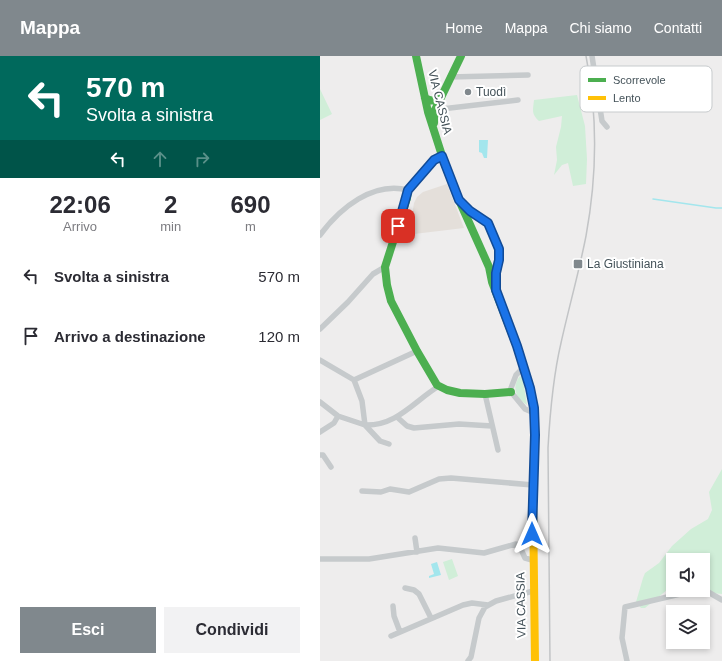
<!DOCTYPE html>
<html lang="it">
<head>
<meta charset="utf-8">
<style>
	:root { --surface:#fff; --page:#f2f2f3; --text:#2b2b33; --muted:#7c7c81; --accent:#80888d }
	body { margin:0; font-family:Arial,sans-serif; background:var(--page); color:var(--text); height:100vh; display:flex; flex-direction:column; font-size:15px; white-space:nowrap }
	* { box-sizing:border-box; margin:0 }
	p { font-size:13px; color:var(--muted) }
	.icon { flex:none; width:22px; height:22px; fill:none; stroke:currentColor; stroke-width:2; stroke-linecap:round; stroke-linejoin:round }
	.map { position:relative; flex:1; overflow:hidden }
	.sheet { display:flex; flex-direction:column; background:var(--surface); width:320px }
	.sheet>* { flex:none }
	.guide { background:#00695c; color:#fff; overflow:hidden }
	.controls { position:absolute; left:346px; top:497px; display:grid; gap:8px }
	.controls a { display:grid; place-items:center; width:44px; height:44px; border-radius:0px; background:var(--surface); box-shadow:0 2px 6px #0003; font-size:20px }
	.pin { position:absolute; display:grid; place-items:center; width:34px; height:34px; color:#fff; margin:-17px; border-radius:8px; box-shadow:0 2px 6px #0006 }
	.me { position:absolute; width:44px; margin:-22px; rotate:0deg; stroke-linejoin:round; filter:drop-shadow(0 0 3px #0008) }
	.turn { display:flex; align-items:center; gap:14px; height:84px; padding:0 20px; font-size:18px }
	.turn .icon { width:52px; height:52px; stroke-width:2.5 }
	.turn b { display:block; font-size:28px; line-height:34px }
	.lanes { display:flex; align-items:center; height:38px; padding:0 20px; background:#0003; justify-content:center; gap:20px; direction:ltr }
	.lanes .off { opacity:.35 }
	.eta { display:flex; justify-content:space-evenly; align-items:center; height:68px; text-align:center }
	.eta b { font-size:24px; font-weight:700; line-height:28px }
	.cta { display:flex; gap:8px; margin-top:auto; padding:8px 20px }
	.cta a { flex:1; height:46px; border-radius:0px; background:var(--accent); color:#fff; font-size:16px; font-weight:700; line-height:46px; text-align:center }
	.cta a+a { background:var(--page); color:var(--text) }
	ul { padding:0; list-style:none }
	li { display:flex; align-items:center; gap:12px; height:60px; padding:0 20px }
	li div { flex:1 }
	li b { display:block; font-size:15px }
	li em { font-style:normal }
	header { display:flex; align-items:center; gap:24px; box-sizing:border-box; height:56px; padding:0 20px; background:var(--accent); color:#fff }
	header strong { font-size:19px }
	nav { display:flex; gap:22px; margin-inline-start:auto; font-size:14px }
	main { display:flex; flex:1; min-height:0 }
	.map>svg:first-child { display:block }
	.commercial { fill:#e4dfda }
	.green { fill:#d0eed8 }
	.water { fill:#a3e6ed }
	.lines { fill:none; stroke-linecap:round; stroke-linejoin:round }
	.stream { stroke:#a3e6ed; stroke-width:1.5 }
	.street { stroke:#c6cacc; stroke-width:5.5 }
	.fast { stroke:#4caf50; stroke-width:8 }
	.slow { stroke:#ffc107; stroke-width:8 }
	.rail { stroke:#c2c4c6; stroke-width:1.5 }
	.route-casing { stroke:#114b97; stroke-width:10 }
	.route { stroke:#1a73e8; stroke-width:7 }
	.poi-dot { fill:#80888d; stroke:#fff; stroke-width:1.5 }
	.labels { text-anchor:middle; stroke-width:4; stroke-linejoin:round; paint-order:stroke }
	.poi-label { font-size:12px; fill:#445259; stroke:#fff; text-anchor:start }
	.street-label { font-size:12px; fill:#445259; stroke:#fff }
	.key { fill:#fff; stroke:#c7cbcd; stroke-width:1 }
	.key-label { font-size:11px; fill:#445259 }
</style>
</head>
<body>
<header>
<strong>Mappa</strong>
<nav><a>Home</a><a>Mappa</a><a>Chi siamo</a><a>Contatti</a></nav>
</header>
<main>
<section class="sheet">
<div class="guide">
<div class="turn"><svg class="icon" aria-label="left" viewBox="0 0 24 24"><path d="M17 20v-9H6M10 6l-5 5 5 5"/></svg><div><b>570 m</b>Svolta a sinistra</div></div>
<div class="lanes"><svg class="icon" aria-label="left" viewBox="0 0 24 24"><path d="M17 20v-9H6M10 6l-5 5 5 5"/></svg><svg class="icon off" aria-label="ahead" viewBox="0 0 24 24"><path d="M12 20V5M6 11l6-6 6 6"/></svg><svg class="icon off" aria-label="right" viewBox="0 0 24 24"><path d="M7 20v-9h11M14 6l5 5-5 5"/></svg></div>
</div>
<div class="eta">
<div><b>22:06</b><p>Arrivo</p></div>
<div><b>2</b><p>min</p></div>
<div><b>690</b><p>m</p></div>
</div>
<ul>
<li><svg class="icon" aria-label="left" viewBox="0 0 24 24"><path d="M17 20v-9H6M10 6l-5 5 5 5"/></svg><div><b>Svolta a sinistra</b></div><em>570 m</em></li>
<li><svg class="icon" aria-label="arrive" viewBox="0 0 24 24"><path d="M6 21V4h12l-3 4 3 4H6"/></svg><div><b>Arrivo a destinazione</b></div><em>120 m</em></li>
</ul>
<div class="cta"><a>Esci</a><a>Condividi</a></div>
</section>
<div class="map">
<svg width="402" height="605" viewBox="0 0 402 605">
	<rect width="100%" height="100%" fill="#eeeded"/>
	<!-- commercial -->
	<path class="commercial" d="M127,128L144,172L94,178L92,161L93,153L94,147L97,141L103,136Z"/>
	<!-- green -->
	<path class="green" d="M0,33L12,58L0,64Z
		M257,39L265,70L267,103L266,128L253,130L248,107L242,109L234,119L237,104L236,91L241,71L242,60L219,65C211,58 213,54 214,44Z
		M200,320L202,322L203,324L207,349C196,342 191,331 200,320Z
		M402,413V538L392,537L387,531L383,529V504H353V529L325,552H321L316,546L323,522L325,517L339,507L352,490L371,473L388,463L392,454L389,436Z
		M132,503L138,520L129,524L123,506Z"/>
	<!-- water -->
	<path class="water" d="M159,84H168L167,102H164L162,97L159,96Z
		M117,506L121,519L109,522V520L114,518L111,508Z"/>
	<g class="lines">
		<!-- stream -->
		<path class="stream" d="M333,143L396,152H402"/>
		<!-- street -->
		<path class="street" d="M272,0L282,65L287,71
			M130,21L208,19
			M113,54L198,44
			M0,179C20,152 53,125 88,134
			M0,273L28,246L53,218L65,211
			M0,304L34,324L42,345L45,369
			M204,311L196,319L191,332V336L205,353L214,357
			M34,324L97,295
			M165,338L178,394
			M0,346L18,360L45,369L60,385L69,388
			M77,361L87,370L94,372L139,368L172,370
			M45,369C77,370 94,345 119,330
			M0,376L14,367L18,360
			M0,399H3L11,411
			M42,435L61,436L70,433L89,436L119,423L131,422L213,429
			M95,482L97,496
			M0,503H49L118,492L164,497L196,488L200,491L205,502L212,504
			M85,532L94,534L99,538L111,562
			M383,533L402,544
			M73,550L74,560L80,576
			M71,580L143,549L152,547L168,549
			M148,605L151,601L159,562L165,551L176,545L213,535
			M307,605L302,582L305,551L377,534"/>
		<!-- fast -->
		<path class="fast" d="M96,0L108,56L125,109L139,144L169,211L172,226L197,291L210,332L214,352L215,379L213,445
			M105,42C114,47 115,44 122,38
			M114,67L115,54L141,0
			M122,100L114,104L88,134L87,142L65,211L67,229L71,245L97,295L117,329L127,334L140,337L165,338L191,336
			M144,149L152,157L168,167L179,193L176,227"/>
		<!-- slow -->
		<path class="slow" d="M213,445L215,605"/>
		<!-- rail -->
		<path class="rail" d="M230,605L228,392C230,356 233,321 241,287C249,251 259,216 266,180C277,120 278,60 266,0"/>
	</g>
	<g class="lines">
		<!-- route casing -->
		<g class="route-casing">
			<path id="route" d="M78,170L88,134L114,104L122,100L139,144L150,155L168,167L179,193V204L176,217V234L197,290L210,332L214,352L215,379L212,478"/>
		</g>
		<!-- route -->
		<use href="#route" class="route"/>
	</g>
	<!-- markers -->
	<g class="poi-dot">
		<circle cx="148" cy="36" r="4"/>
		<rect x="253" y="203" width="10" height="10" rx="2"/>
	</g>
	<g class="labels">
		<!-- poi labels -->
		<g class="poi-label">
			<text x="156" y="40">Tuodì</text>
			<text x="267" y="212">La Giustiniana</text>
		</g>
		<!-- street labels -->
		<g class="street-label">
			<text transform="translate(120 46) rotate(76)" y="4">VIA CASSIA</text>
			<text transform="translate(201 549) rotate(-91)" y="4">VIA CASSIA</text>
		</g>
	</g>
	<!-- legend -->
	<rect x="260" y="10" width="132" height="46" rx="6" class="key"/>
	<rect x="268" y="22" width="18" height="4" fill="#4caf50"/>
	<rect x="268" y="40" width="18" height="4" fill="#ffc107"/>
	<g class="key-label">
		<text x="293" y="28">Scorrevole</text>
		<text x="293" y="46">Lento</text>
	</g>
</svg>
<div class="controls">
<a><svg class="icon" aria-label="sound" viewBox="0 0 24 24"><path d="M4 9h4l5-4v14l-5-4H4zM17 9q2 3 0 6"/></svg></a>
<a><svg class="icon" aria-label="layers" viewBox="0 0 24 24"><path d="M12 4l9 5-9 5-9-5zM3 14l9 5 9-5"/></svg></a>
</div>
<div class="pin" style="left:78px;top:170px;background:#d93025"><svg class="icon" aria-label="arrive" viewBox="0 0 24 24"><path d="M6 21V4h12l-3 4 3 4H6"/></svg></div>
<svg class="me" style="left:212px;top:478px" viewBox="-20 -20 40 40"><path d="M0-17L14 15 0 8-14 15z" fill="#1a73e8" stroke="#fff" stroke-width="4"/></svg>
</div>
</main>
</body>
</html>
